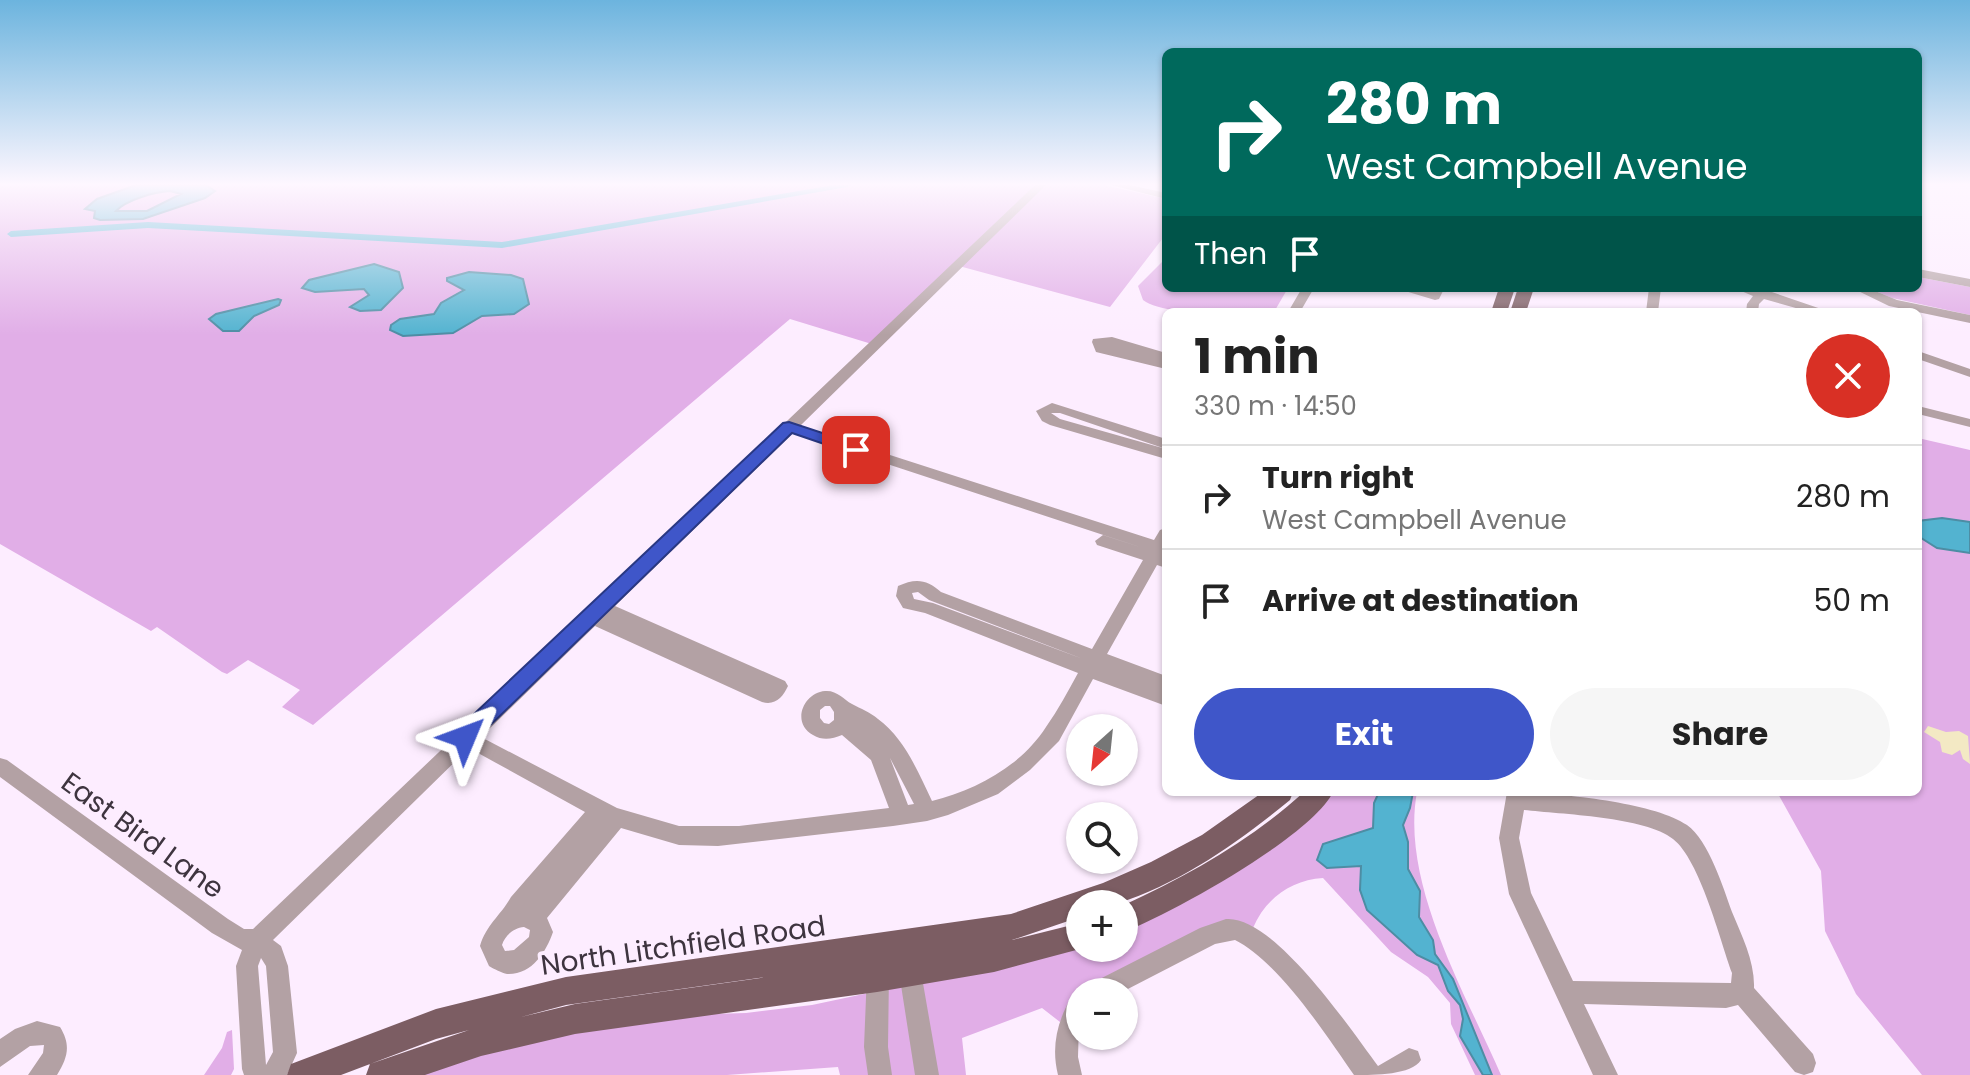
<!DOCTYPE html>
<html lang="en">
<head>
<meta charset="utf-8">
<style>
	:root { --surface:#fff; --page:#f6f6f6; --text:#222; --muted:#767676; --line:#e0e0e0; --accent:#3f56c9 }
	body { margin:0; font-family:Poppins,sans-serif; background:var(--page); color:var(--text); height:100vh; display:flex; flex-direction:column; font-size:30px; white-space:nowrap }
	* { box-sizing:border-box; margin:0 }
	p { font-size:26px; color:var(--muted) }
	.icon { flex:none; width:44px; height:44px; fill:none; stroke:currentColor; stroke-width:2; stroke-linecap:round; stroke-linejoin:round }
	.map { position:relative; flex:1; overflow:hidden }
	.details { position:absolute; left:1162px; top:308px; width:760px; height:488px; display:flex; flex-direction:column; background:var(--surface); border-radius:12px; box-shadow:0 2px 6px #0004 }
	.details>* { flex:none }
	.hud { position:absolute; left:1162px; top:48px; width:760px; height:244px; border-radius:12px; box-shadow:0 2px 6px #0004; background:#00695c; color:#fff; overflow:hidden }
	.needle { width:52px; rotate:207deg }
	.tools { position:absolute; left:1066px; top:714px; display:grid; gap:16px }
	.tools a { display:grid; place-items:center; width:72px; height:72px; border-radius:50%; background:var(--surface); box-shadow:0 2px 6px #0004; font-size:40px }
	.pin { position:absolute; display:grid; place-items:center; width:68px; height:68px; color:#fff; margin:-34px; border-radius:16px; box-shadow:0 4px 12px #0006 }
	.me { position:absolute; width:88px; margin:-44px; rotate:46deg; stroke-linejoin:round; filter:drop-shadow(0 0 6px #0008) }
	.turn { display:flex; align-items:center; gap:28px; height:168px; padding:0 32px; font-size:36px }
	.turn .icon { width:104px; height:104px; stroke-width:2.5 }
	.turn b { display:block; font-size:56px; line-height:68px }
	.then { display:flex; align-items:center; height:76px; padding:0 32px; background:#0003; gap:16px; font-size:30px }
	.round { display:grid; place-items:center; flex:none; width:84px; height:84px; border-radius:42px; background:var(--page) }
	.head { display:flex; align-items:center; justify-content:space-between; height:136px; padding:0 32px }
	h1 { font-size:48px; font-weight:700; line-height:60px }
	.primary-button { display:flex; gap:16px; margin-top:auto; padding:16px 32px }
	.primary-button a { flex:1; height:92px; border-radius:48px; background:var(--accent); color:#fff; font-size:32px; font-weight:700; line-height:92px; text-align:center }
	.primary-button a+a { background:var(--page); color:var(--text) }
	ul { padding:0; list-style:none }
	li { display:flex; align-items:center; gap:24px; height:104px; padding:0 32px; border-top:2px solid var(--line) }
	li div { flex:1 }
	li b { display:block; font-size:30px }
	li em { font-style:normal }
	.map>svg:first-child { display:block }
	.green { fill:#e1aee7 }
	.sand { fill:#f3e9c4 }
	.water { fill:#53b3d0; stroke:#4d8da4; stroke-width:2; fill-rule:evenodd }
	.lines { fill:none; stroke-linecap:round; stroke-linejoin:round }
	.canal { fill:#53b3d0; fill-rule:evenodd }
	.minor { fill:#b3a1a4; fill-rule:evenodd }
	.major { fill:#7c5d63; fill-rule:evenodd }
	.route { fill:#3f56c9; stroke:#293883; stroke-width:2 }
	.labels { text-anchor:middle; stroke-width:8; stroke-linejoin:round; paint-order:stroke }
	.near-street-label { font-size:28px; fill:#3e343f; stroke:#fdedff }
</style>
</head>
<body>
<div class="map">
<svg width="1970" height="1075" viewBox="0 0 1970 1075">
	<rect width="100%" height="100%" fill="#fdedff"/>
	<!-- green -->
	<path class="green" d="M0,185H1104L1166,199V234L1110,307L959,266L875,345L790,319L313,725L282,707L300,690L248,660L227,674L222,672L157,627L151,631L0,544Z
		M1166,258V288H1288L1274,312C1242,312 1168,318 1143,300L1138,286Z
		M1918,277L1970,287V315L1892,298L1868,288H1918Z
		M1918,438L1970,450V1075H1922L1856,994L1825,931L1821,871L1777,792H1918Z
		M1332,792H1417C1400,883 1466,994 1501,1075H1475L1451,1024L1450,1003L1428,977L1391,952L1323,878C1291,880 1265,899 1253,928L1191,935L1080,992L1060,1022L1042,1008L962,1038L966,1075H840L838,1067L727,1075H407L547,1035L677,1015L746,1013L812,1005L1080,948H1124V926Z
		M232,1030L234,1069L231,1075H204L222,1048L227,1032Z"/>
	<!-- sand -->
	<path class="sand" d="M1928,726L1946,732L1959,731L1968,736L1970,764L1963,759L1960,750L1952,755L1942,752L1940,742L1924,732Z"/>
	<!-- water -->
	<path class="water" d="M136,185H206L215,191L205,198L143,219L100,220L94,218L95,211L85,209L97,199ZM170,191L181,194L147,211H116C126,200 154,192 170,191Z
		M374,264L399,272L403,288L381,310L360,311L350,307L369,295L364,289L315,292L302,288L309,280Z
		M469,272L511,275L523,279L529,304L514,314L482,316L453,333L403,336L390,330L391,325L400,319L434,314L441,303L464,290L447,281V278Z
		M278,299L281,300L279,305L254,316L239,331H223L209,319L216,314Z
		M1942,518L1970,522V553L1937,548L1918,536V521Z
		M1379,792H1413L1410,808L1403,825L1408,842V869L1420,891L1419,917L1433,940L1435,954L1453,979L1492,1075H1483L1460,1036L1463,1019L1460,1005L1448,991L1438,965L1417,955L1367,910L1360,890L1361,866L1327,868L1317,860L1323,844L1373,828L1374,803Z"/>
	<g class="lines">
		<!-- canal -->
		<path class="canal" d="M834,185H851L847,187L502,248L148,228L11,237L7,234L11,231L148,222L502,242Z"/>
		<!-- minor -->
		<path class="minor" d="M1035,185H1046L800,426L1154,540L1160,530L1166,528V556L1162,555L1166,556V568L1157,565L1107,654L1166,676V706L1093,679L1059,741L1030,770L998,794L948,815L927,821L893,826L718,846L679,845L621,828L547,918L553,932C546,952 532,975 507,974C502,973 494,969 489,966L480,946C486,925 501,915 511,897L585,812L469,748L273,940L281,946L288,966L297,1053L287,1075H244L242,1069L236,966L242,950L212,933L0,777V758L7,760L228,919L244,929H253ZM793,433L1149,550L1103,535L1095,541L1097,545L1143,560L1092,649L941,592C927,579 915,578 898,586L896,596L903,608L925,613L1078,673C1068,691 1058,710 1046,727C1021,766 976,790 932,801C918,772 905,739 878,719C870,712 861,709 852,704C843,699 837,690 825,691C803,693 791,723 813,735C823,741 832,739 842,735L871,760L889,808L739,826H679L617,808L481,737L595,626L762,702C775,706 783,697 788,686L785,681L615,606ZM918,592L929,600L1083,659L933,603L914,599L912,593ZM825,706H830L834,712V720L829,724L824,723L820,718V710ZM890,758L914,804L908,805ZM524,927L530,930L529,937L514,950L505,951L502,945C505,935 514,928 524,927ZM261,958L266,966L273,1052L266,1065L258,966Z
			M1111,185H1130L1166,193V199Z
			M1918,269L1970,279V287L1918,277Z
			M1302,288H1314L1300,312H1288Z
			M1395,288L1431,291L1433,288H1440L1443,291L1439,299L1435,300Z
			M1649,288H1661L1658,312H1646Z
			M1734,288L1766,290L1830,312H1810L1764,299L1759,304L1758,312H1746L1747,304L1753,296Z
			M1852,288H1868L1897,300L1970,315V323L1889,306Z
			M1112,337L1166,353V361L1106,345L1166,361V369L1096,352L1092,342L1093,339Z
			M1918,351L1970,369V377L1918,359Z
			M1052,403L1166,439V449L1060,413H1051L1060,419L1166,449V459L1050,425L1042,421L1036,411Z
			M1918,406L1970,419V427L1918,414Z
			M1507,792C1549,792 1653,801 1687,825C1709,841 1723,887 1732,912C1742,936 1755,962 1754,988L1813,1054L1816,1063L1813,1072L1804,1075L1795,1072L1738,1005L1726,1008L1584,1004L1618,1075H1593L1509,894L1499,838ZM1524,810C1560,814 1646,817 1673,839C1700,860 1720,940 1732,973L1731,983L1573,981L1531,893L1519,838Z
			M1226,919C1274,915 1351,1030 1378,1066L1409,1048L1418,1051L1421,1060C1411,1075 1376,1075 1354,1075C1326,1035 1279,962 1235,940L1215,944L1122,992H1087L1090,984L1200,928Z
			M909,955L917,958L920,966L939,1075H915L898,966L901,958Z
			M878,962L886,965L889,973L888,1047L892,1075H868L864,1047L867,973L870,965Z
			M1080,992L1078,1057L1082,1075H1058C1051,1047 1057,1021 1072,996Z
			M37,1021L60,1027C71,1045 68,1057 57,1075H28L43,1053L44,1045L30,1046L0,1067V1039L15,1029Z"/>
		<!-- major -->
		<path class="major" d="M1499,288H1515L1507,312H1491Z
			M1518,288H1534L1526,312H1510Z
			M1263,792H1293L1290,800C1240,841 1180,884 1118,903C1106,906 1092,904 1080,904V917L1012,940L1080,923V948H1083L1080,949L994,972L877,992L575,1034L481,1056L425,1075H366L370,1064L469,1030L436,1039L341,1075H287L291,1064L436,1009L566,977L1011,914L1103,883L1151,862L1202,835ZM960,950L575,1004L521,1017L566,1005Z
			M1304,792H1333C1312,836 1172,913 1124,932V905C1189,875 1251,840 1304,792Z"/>
	</g>
	<!-- sky -->
	<linearGradient id="sky" x2="0" y2="1"><stop stop-color="#6cb4de"/><stop offset="0.55" stop-color="#fef7ff"/><stop offset="1" stop-color="#fef7ff" stop-opacity="0"/></linearGradient>
	<rect width="1970" height="335" fill="url(#sky)"/>
	<!-- route -->
	<path class="route" d="M789,422L862,446L864,450L856,455L792,433L472,743L465,746L457,743L454,737L457,730L783,423Z"/>
	<g class="labels">
		<!-- near-street labels -->
		<g class="near-street-label">
			<text transform="translate(143 835) rotate(36)" y="10">East Bird Lane</text>
			<text transform="translate(683 945) rotate(-8)" y="10">North Litchfield Road</text>
		</g>
	</g>
</svg>
<div class="tools">
<a><svg class="needle" viewBox="-14 -14 28 28"><path d="M0-13l5 13h-10z" fill="#e53935"/><path d="M0 13l5-13h-10z" fill="#767676"/></svg></a>
<a><svg class="icon" aria-label="search" viewBox="0 0 24 24"><circle cx="10" cy="10" r="6"/><path d="M15 15l6 6"/></svg></a>
<a>+</a>
<a>−</a>
</div>
<div class="pin" style="left:856px;top:450px;background:#d93025"><svg class="icon" aria-label="arrive" viewBox="0 0 24 24"><path d="M6 21V4h12l-3 4 3 4H6"/></svg></div>
<svg class="me" style="left:465px;top:737px" viewBox="-20 -20 40 40"><path d="M0-17L14 15 0 8-14 15z" fill="#3f56c9" stroke="#fff" stroke-width="4"/></svg>
<div class="hud">
<div class="turn"><svg class="icon" aria-label="right" viewBox="0 0 24 24"><path d="M7 20v-9h11M14 6l5 5-5 5"/></svg><div><b>280 m</b>West Campbell Avenue</div></div>
<div class="then">Then<svg class="icon" aria-label="arrive" viewBox="0 0 24 24"><path d="M6 21V4h12l-3 4 3 4H6"/></svg></div>
</div>
<section class="details">
<div class="head"><div><h1>1 min</h1><p>330 m · 14:50</p></div><a class="round" style="background:#d93025;color:#fff"><svg class="icon" aria-label="close" viewBox="0 0 24 24"><path d="M6 6l12 12M18 6L6 18"/></svg></a></div>
<ul>
<li><svg class="icon" aria-label="right" viewBox="0 0 24 24"><path d="M7 20v-9h11M14 6l5 5-5 5"/></svg><div><b>Turn right</b><p>West Campbell Avenue</p></div><em>280 m</em></li>
<li><svg class="icon" aria-label="arrive" viewBox="0 0 24 24"><path d="M6 21V4h12l-3 4 3 4H6"/></svg><div><b>Arrive at destination</b></div><em>50 m</em></li>
</ul>
<div class="primary-button"><a>Exit</a><a>Share</a></div>
</section>
</div>
</body>
</html>
